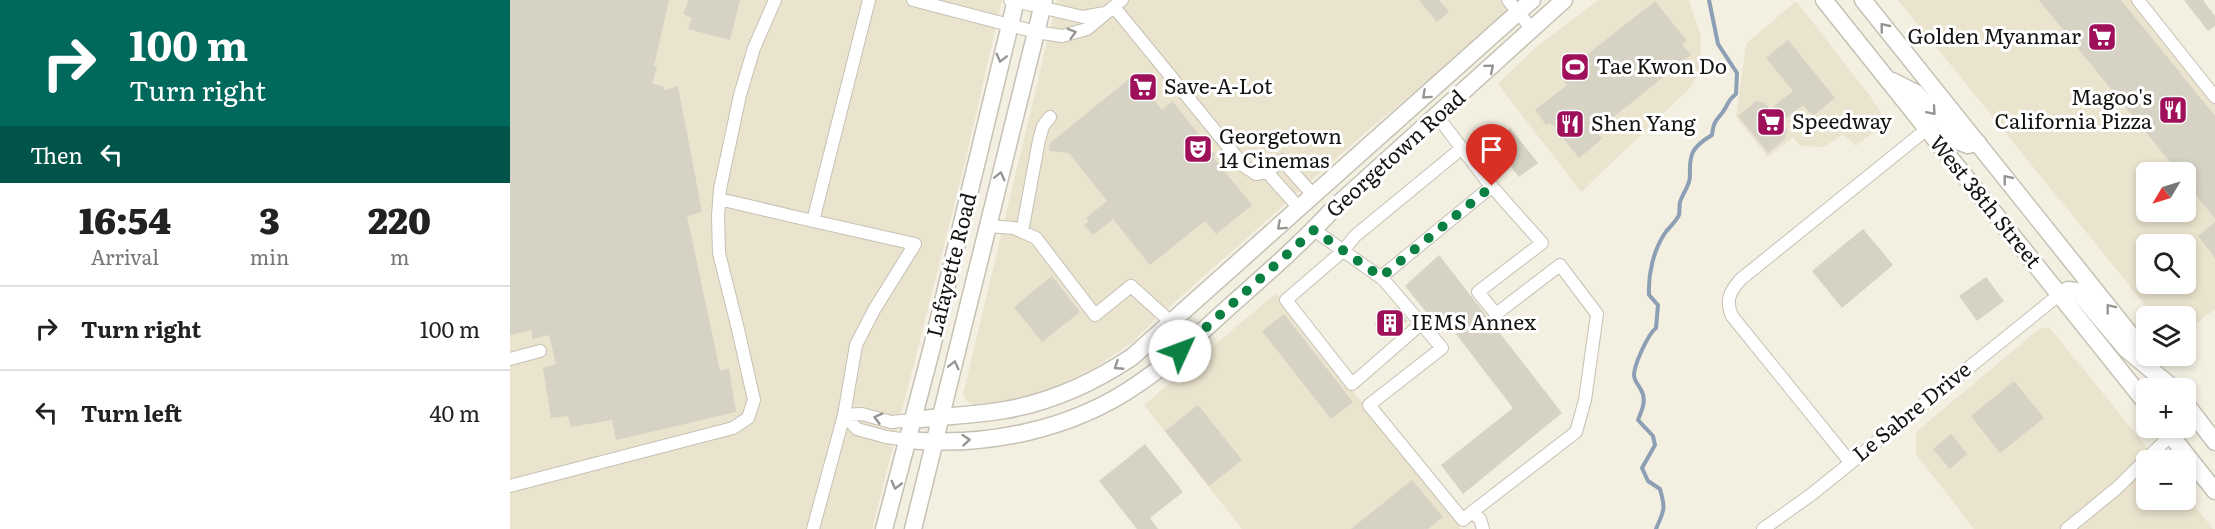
<!DOCTYPE html>
<html lang="en">
<head>
<meta charset="utf-8">
<style>
	:root { --surface:#fff; --page:#f2f2f2; --text:#222; --muted:#767676; --line:#e0e0e0 }
	body { margin:0; font-family:Literata,serif; background:var(--page); color:var(--text); height:100vh; display:flex; flex-direction:column; font-size:22px; white-space:nowrap }
	* { box-sizing:border-box; margin:0 }
	p { font-size:20px; color:var(--muted) }
	.icon { flex:none; width:33px; height:33px; fill:none; stroke:currentColor; stroke-width:2; stroke-linecap:round; stroke-linejoin:round }
	.map { position:relative; flex:1; overflow:hidden }
	.details { display:flex; flex-direction:column; background:var(--surface); width:510px }
	.details>* { flex:none }
	.guide { background:#00695c; color:#fff; overflow:hidden }
	.needle { width:39px; rotate:232deg }
	.buttons { position:absolute; left:1626px; top:162px; display:grid; gap:12px }
	.buttons a { display:grid; place-items:center; width:60px; height:60px; border-radius:9px; background:var(--surface); box-shadow:0 3px 9px #0003; font-size:30px }
	.pin { position:absolute; display:grid; place-items:center; width:51px; height:51px; color:#fff; margin:-62px -26px; border-radius:50% 50% 50% 0; rotate:-45deg; box-shadow:0 0 6px #0007 }
	.pin .icon { rotate:45deg }
	.me { position:absolute; width:66px; margin:-33px; rotate:47deg; stroke-linejoin:round; filter:drop-shadow(0 0 4px #0008) }
	.turn { display:flex; align-items:center; gap:21px; height:126px; padding:0 30px; font-size:27px }
	.turn .icon { width:78px; height:78px; stroke-width:2.5 }
	.turn b { display:block; font-size:42px; line-height:51px }
	.then { display:flex; align-items:center; height:57px; padding:0 30px; background:#0003; gap:12px; font-size:22px }
	.eta { display:flex; justify-content:space-evenly; align-items:center; height:102px; text-align:center }
	.eta b { font-size:36px; font-weight:800; line-height:42px }
	ul { padding:0; list-style:none }
	li { display:flex; align-items:center; gap:18px; height:84px; padding:0 30px; border-top:2px solid var(--line) }
	li div { flex:1 }
	li b { display:block; font-size:22px }
	li em { font-style:normal }
	main { display:flex; flex:1; min-height:0 }
	.map>svg:first-child { display:block }
	.built { fill:#eae3ce; fill-rule:evenodd }
	.lines { fill:none; stroke-linecap:round; stroke-linejoin:round }
	.stream { stroke:#8c9fb4; stroke-width:4 }
	.building { fill:#d6d2c4 }
	.minor-casing { stroke:#c5c1b4; stroke-width:14 }
	.major-casing { stroke:#c5c1b4; stroke-width:19 }
	.minor { stroke:#fff; stroke-width:12 }
	.major { stroke:#fff; stroke-width:16 }
	.oneway { stroke:#969593 }
	.route { stroke:#0b8043; stroke-width:10; stroke-dasharray:0 18 }
	.labels { text-anchor:middle; stroke-width:6; stroke-linejoin:round; paint-order:stroke }
	.poi-label { font-size:21px; fill:#161410; stroke:#fff; text-anchor:start }
	.street-label { font-size:21px; fill:#161410; stroke:#fff }
</style>
</head>
<body>
<main>
<section class="details">
<div class="guide">
<div class="turn"><svg class="icon" aria-label="right" viewBox="0 0 24 24"><path d="M7 20v-9h11M14 6l5 5-5 5"/></svg><div><b>100 m</b>Turn right</div></div>
<div class="then">Then<svg class="icon" aria-label="left" viewBox="0 0 24 24"><path d="M17 20v-9H6M10 6l-5 5 5 5"/></svg></div>
</div>
<div class="eta">
<div><b>16:54</b><p>Arrival</p></div>
<div><b>3</b><p>min</p></div>
<div><b>220</b><p>m</p></div>
</div>
<ul>
<li><svg class="icon" aria-label="right" viewBox="0 0 24 24"><path d="M7 20v-9h11M14 6l5 5-5 5"/></svg><div><b>Turn right</b></div><em>100 m</em></li>
<li><svg class="icon" aria-label="left" viewBox="0 0 24 24"><path d="M17 20v-9H6M10 6l-5 5 5 5"/></svg><div><b>Turn left</b></div><em>40 m</em></li>
</ul>
</section>
<div class="map">
<svg width="1705" height="529" viewBox="0 0 1705 529">
	<rect width="100%" height="100%" fill="#f3efe1"/>
	<!-- built -->
	<path class="built" d="M0,0H492L455,162L362,529H0Z
		M547,0H1011L983,27L857,131L641,323L623,342L587,366L554,383L525,394L489,403L466,405L457,401L453,395Z
		M1088,0H1179L1191,36L1190,69L1181,87L1071,192L988,84L1024,49Z
		M1388,0H1636L1705,87V309L1676,331V316H1644ZM1636,172H1676V212H1636ZM1636,244H1676V284H1636Z
		M1286,1L1360,96L1377,122L1346,146L1333,134L1314,147L1290,146L1283,137L1258,157L1226,117L1236,44Z
		M766,293L951,529H732L634,405Z
		M1539,327L1647,460H1636V500H1676V495L1703,529H1464L1406,454V432L1529,329Z"/>
	<g class="lines">
		<!-- stream -->
		<path class="stream" d="M1146,529C1154,510 1156,510 1150,489L1138,481L1132,468L1145,445L1143,436L1128,420C1133,408 1137,399 1130,388C1127,383 1124,380 1124,375C1124,365 1138,334 1146,328L1148,305L1139,295C1138,275 1143,251 1155,233C1159,227 1166,222 1169,215C1170,211 1169,206 1170,202C1173,193 1180,185 1180,176C1179,154 1182,147 1202,135C1204,117 1209,120 1216,107C1219,101 1220,99 1226,94L1227,73L1208,44L1199,0"/>
	</g>
	<!-- building -->
	<path class="building" d="M0,0H159L144,66L147,67L142,83L154,87L153,91L168,86L192,212L177,216L210,371L219,368L226,412L106,440L102,420L61,427L58,416L41,418L33,368L46,364L39,335L22,339V330L0,335Z
		M179,0H230L220,40L178,29L182,18L173,14Z
		M909,0H929L939,12L927,22Z
		M1529,0H1611L1705,116V219L1676,182V172H1668Z
		M1674,0H1693L1705,16V26L1698,31Z
		M1145,1L1177,41L1172,44L1181,55L1086,131L1092,139L1069,158L1043,125L1039,123L1036,125L1025,110L1057,85L1050,76Z
		M1278,40L1325,98L1303,116L1293,105L1271,122L1277,129L1275,139L1258,153L1228,116L1246,101L1255,103L1260,109L1283,91L1256,58Z
		M624,75L652,110L662,101L705,154L703,157L742,205L706,234L695,221L640,265L603,219L583,235L574,225L579,221L576,218L597,201L559,153L539,151L540,143Z
		M1000,128L1028,163L1009,177L981,142Z
		M1705,222V258L1688,236Z
		M1353,229L1383,265L1332,308L1302,271Z
		M929,255L1052,413L953,494L931,465L1003,408L929,312L921,318L895,286Z
		M542,276L570,312L532,342L504,307Z
		M1476,277L1494,301L1467,321L1449,296Z
		M886,307L897,321L875,338L864,324Z
		M774,314L843,402L821,419L752,331Z
		M1504,381L1534,418L1490,453L1461,416Z
		M688,405L732,460L699,486L655,431Z
		M1441,434L1457,454L1440,469L1423,449Z
		M635,444L673,492L640,518L648,529H627L589,481Z
		M902,480L933,517L918,529H841Z"/>
	<g class="lines">
		<!-- minor casing -->
		<g class="minor-casing">
			<path id="minor" d="M403,0L526,32L552,36L577,29L612,0
				M500,0L573,17L595,13
				M998,0L1022,29
				M1628,0L1705,97
				M604,7L734,166L746,174L757,172
				M927,116L977,181L1032,243L968,292L986,314L1050,265L1087,314L1075,400L1066,432L962,512L970,519L973,529
				M209,199L303,221L359,0
				M790,209L757,172L772,160L804,196
				M303,221L405,244L364,310L346,345L334,415L303,529
				M478,226L504,228L526,238L585,315L621,286L662,323L671,351L674,355
				M804,230L873,279L932,348L859,405L953,520L962,512
				M512,232L529,140L533,126L540,117
				M871,277L982,186
				M912,323L842,384L776,300L833,251L845,236L952,148
				M0,359L30,351
				M334,415L347,429L376,437L398,440
				M334,415L352,414L381,422L403,420
				M1340,462L1222,316C1215,300 1220,291 1231,279L1417,129
				M0,486L223,428L238,418L244,400L227,325L209,253L208,216L210,189L230,95L244,48L265,0
				M1253,529L1302,494L1550,294
				M1557,529L1607,488L1661,435"/>
		</g>
		<!-- major casing -->
		<g class="major-casing">
			<path id="major" d="M1314,0L1636,403
				M1353,0L1636,354
				M1382,81L1406,93L1450,142L1458,145L1468,143
				M1550,294L1558,290L1567,291L1616,349L1663,388
				M1676,404L1705,442
				M403,420C434,416 465,415 495,410C541,402 583,383 622,357L1022,0
				M1655,428L1705,491
				M398,440C477,447 562,430 628,384C661,362 689,334 719,307C755,275 792,243 825,207L1054,0
				M374,529L421,351L506,0
				M403,529L534,0"/>
		</g>
		<!-- minor -->
		<use href="#minor" class="minor"/>
		<!-- major -->
		<use href="#major" class="major"/>
	</g>
	<!-- one-way arrows -->
	<defs><path id="oneway-chevron" d="M-2-3.5L2.5 0L-2 3.5" fill="none" stroke-width="1.6" stroke-linecap="round" stroke-linejoin="round" transform="scale(1.5)"/></defs>
	<g class="oneway">
		<use href="#oneway-chevron" transform="translate(1374 27) rotate(-129)"/>
		<use href="#oneway-chevron" transform="translate(562 33) rotate(-16)"/>
		<use href="#oneway-chevron" transform="translate(491 58) rotate(104)"/>
		<use href="#oneway-chevron" transform="translate(980 68) rotate(-40)"/>
		<use href="#oneway-chevron" transform="translate(916 95) rotate(138)"/>
		<use href="#oneway-chevron" transform="translate(1422 111) rotate(49)"/>
		<use href="#oneway-chevron" transform="translate(490 176) rotate(-76)"/>
		<use href="#oneway-chevron" transform="translate(1497 179) rotate(-129)"/>
		<use href="#oneway-chevron" transform="translate(771 226) rotate(138)"/>
		<use href="#oneway-chevron" transform="translate(1600 308) rotate(-128)"/>
		<use href="#oneway-chevron" transform="translate(444 365) rotate(-76)"/>
		<use href="#oneway-chevron" transform="translate(608 366) rotate(147)"/>
		<use href="#oneway-chevron" transform="translate(368 418) rotate(-165)"/>
		<use href="#oneway-chevron" transform="translate(456 440) rotate(-5)"/>
		<use href="#oneway-chevron" transform="translate(386 485) rotate(105)"/>
	</g>
	<g class="lines">
		<!-- route -->
		<path class="route" d="M670,351L804,230L871,277L982,186"/>
	</g>
	<!-- icons -->
	<defs>
		<g id="supermarket-square" transform="scale(1.5)"><rect x="-9" y="-9" width="18" height="18" rx="4" fill="#9f0f5a" stroke="#fff"/><path d="M-6-5.5h2.5l.6 2H6L4.5 2H-2.5L-4.4-4H-6ZM-1.5 3.2a1.3 1.3 0 1 0 .1 0ZM3 3.2a1.3 1.3 0 1 0 .1 0Z" fill="#fff"/></g>
		<g id="stadium-square" transform="scale(1.5)"><rect x="-9" y="-9" width="18" height="18" rx="4" fill="#9f0f5a" stroke="#fff"/><path d="M0-5a6.5 5 0 1 0 0 10a6.5 5 0 1 0 0-10ZM-3.5-1.8h7v3.6h-7Z" fill="#fff"/></g>
		<g id="restaurant-square" transform="scale(1.5)"><rect x="-9" y="-9" width="18" height="18" rx="4" fill="#9f0f5a" stroke="#fff"/><path d="M-5-6h1v4h1v-4h1v4h1v-4h1v5L-1.5 .5V6h-2V.5L-5-1ZM5-6V6H3V1.5H1.5Q1.5-4 5-6Z" fill="#fff"/></g>
		<g id="theatre-square" transform="scale(1.5)"><rect x="-9" y="-9" width="18" height="18" rx="4" fill="#9f0f5a" stroke="#fff"/><path d="M-5-5.5Q0-4 5-5.5V0Q5 5 0 6Q-5 5-5 0ZM-3.3-2.5H-1v1.5H-3.3ZM1-2.5H3.3v1.5H1ZM-2.8 1Q0 5.5 2.8 1Z" fill="#fff"/></g>
		<g id="building-square" transform="scale(1.5)"><rect x="-9" y="-9" width="18" height="18" rx="4" fill="#9f0f5a" stroke="#fff"/><path d="M-4-6H4V6H1V3H-1V6H-4ZM-2.5-4.3h1.7v1.8h-1.7ZM.8-4.3h1.7v1.8H.8ZM-2.5-1h1.7V.8h-1.7ZM.8-1h1.7V.8H.8Z" fill="#fff"/></g>
	</defs>
	<g fill-rule="evenodd">
		<use href="#supermarket-square" x="1592" y="37"/>
		<use href="#stadium-square" x="1065" y="67"/>
		<use href="#supermarket-square" x="633" y="87"/>
		<use href="#restaurant-square" x="1663" y="110"/>
		<use href="#supermarket-square" x="1261" y="122"/>
		<use href="#restaurant-square" x="1060" y="124"/>
		<use href="#theatre-square" x="688" y="149"/>
		<use href="#building-square" x="880" y="323"/>
	</g>
	<g class="labels">
		<!-- poi labels -->
		<g class="poi-label">
			<text x="1571" y="44" text-anchor="end">Golden Myanmar</text>
			<text x="1086" y="74">Tae Kwon Do</text>
			<text x="654" y="94">Save-A-Lot</text>
			<text x="1642" y="105" text-anchor="end">Magoo's<tspan x="1642" dy="24">California Pizza</tspan></text>
			<text x="1282" y="129">Speedway</text>
			<text x="1081" y="131">Shen Yang</text>
			<text x="709" y="144">Georgetown<tspan x="709" dy="24">14 Cinemas</tspan></text>
			<text x="901" y="330">IEMS Annex</text>
		</g>
		<!-- street labels -->
		<g class="street-label">
			<text transform="translate(886 154) rotate(-42)" y="7">Georgetown Road</text>
			<text transform="translate(1475 202) rotate(51)" y="7">West 38th Street</text>
			<text transform="translate(442 265) rotate(-76)" y="7">Lafayette Road</text>
			<text transform="translate(1402 412) rotate(-39)" y="7">Le Sabre Drive</text>
		</g>
	</g>
</svg>
<div class="buttons">
<a><svg class="needle" viewBox="-14 -14 28 28"><path d="M0-13l5 13h-10z" fill="#e53935"/><path d="M0 13l5-13h-10z" fill="#767676"/></svg></a>
<a><svg class="icon" aria-label="search" viewBox="0 0 24 24"><circle cx="10" cy="10" r="6"/><path d="M15 15l6 6"/></svg></a>
<a><svg class="icon" aria-label="layers" viewBox="0 0 24 24"><path d="M12 4l9 5-9 5-9-5zM3 14l9 5 9-5"/></svg></a>
<a>+</a>
<a>−</a>
</div>
<div class="pin" style="left:982px;top:186px;background:#d93025"><svg class="icon" aria-label="arrive" viewBox="0 0 24 24"><path d="M6 21V4h12l-3 4 3 4H6"/></svg></div>
<svg class="me" style="left:670px;top:351px" viewBox="-20 -20 40 40"><circle r="19" fill="#fff"/><path d="M0-13L10 11 0 6-10 11z" fill="#0b8043"/></svg>
</div>
</main>
</body>
</html>
